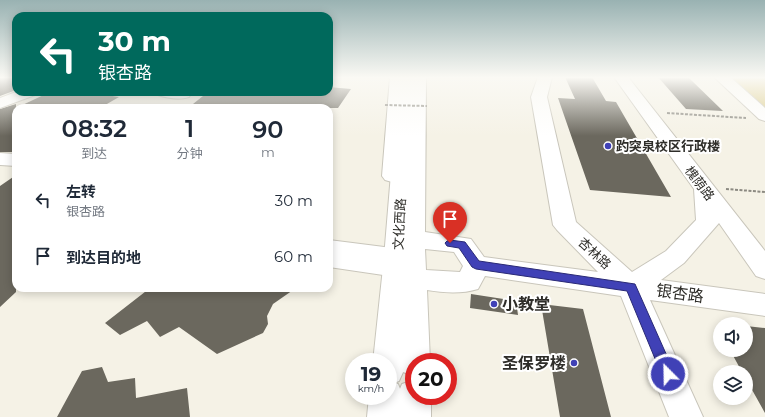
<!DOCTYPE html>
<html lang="zh">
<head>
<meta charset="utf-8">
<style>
	:root { --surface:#fff; --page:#f6f6f7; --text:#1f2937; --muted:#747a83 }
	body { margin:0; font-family:Montserrat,"Noto Sans SC",sans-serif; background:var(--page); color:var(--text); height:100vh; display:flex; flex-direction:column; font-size:15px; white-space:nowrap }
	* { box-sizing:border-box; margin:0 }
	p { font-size:13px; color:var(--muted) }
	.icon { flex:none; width:22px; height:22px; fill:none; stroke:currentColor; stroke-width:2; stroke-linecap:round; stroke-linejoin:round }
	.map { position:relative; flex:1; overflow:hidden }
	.sheet { position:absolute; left:12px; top:104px; width:321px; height:188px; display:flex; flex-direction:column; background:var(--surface); border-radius:12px; box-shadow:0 2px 10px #0003 }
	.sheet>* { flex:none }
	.hud { position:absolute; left:12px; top:12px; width:321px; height:84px; border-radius:12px; box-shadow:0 2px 10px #0003; background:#00695c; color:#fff; overflow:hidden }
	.buttons { position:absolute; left:713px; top:317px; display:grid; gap:8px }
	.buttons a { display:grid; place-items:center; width:40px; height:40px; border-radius:50%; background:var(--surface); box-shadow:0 2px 10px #0003; font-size:20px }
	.speed { position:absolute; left:345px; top:353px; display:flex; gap:8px; font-size:20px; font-weight:700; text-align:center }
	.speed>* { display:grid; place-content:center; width:52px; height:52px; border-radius:50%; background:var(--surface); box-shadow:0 2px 10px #0003; line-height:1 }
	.speed small { font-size:10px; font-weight:400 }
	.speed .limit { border:6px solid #d22; background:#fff; color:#111 }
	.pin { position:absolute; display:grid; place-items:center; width:34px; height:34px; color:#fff; margin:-41px -17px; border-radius:50% 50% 50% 0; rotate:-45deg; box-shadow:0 0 4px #0007 }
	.pin .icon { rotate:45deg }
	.me { position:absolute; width:44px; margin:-22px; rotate:337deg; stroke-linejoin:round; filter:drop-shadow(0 0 3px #0008) }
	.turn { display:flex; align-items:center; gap:14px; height:84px; padding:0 20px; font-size:18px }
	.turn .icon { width:52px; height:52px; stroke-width:2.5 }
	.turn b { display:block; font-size:28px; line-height:34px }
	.eta { display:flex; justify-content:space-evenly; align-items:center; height:68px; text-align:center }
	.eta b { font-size:24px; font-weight:600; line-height:28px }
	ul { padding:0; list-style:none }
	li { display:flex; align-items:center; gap:12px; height:56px; padding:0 20px }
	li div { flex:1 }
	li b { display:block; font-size:15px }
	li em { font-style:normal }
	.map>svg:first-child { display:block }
	.green { fill:#dbcb88 }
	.building { fill:#6b685e }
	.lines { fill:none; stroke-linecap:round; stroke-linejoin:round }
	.minor-casing { stroke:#c9c6bb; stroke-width:2 }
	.major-casing { stroke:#c9c6bb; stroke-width:2 }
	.path { stroke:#8c8a82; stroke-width:2; stroke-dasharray:3 1.5; stroke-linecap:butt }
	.minor { fill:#fff; fill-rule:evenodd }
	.major { fill:#fff; fill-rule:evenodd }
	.path-bridge { stroke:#8c8a82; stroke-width:2; stroke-dasharray:3 1.5; stroke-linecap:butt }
	.route { fill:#4041b6; stroke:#2a2a76 }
	.poi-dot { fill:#4041b6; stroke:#fff; stroke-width:1.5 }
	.labels { text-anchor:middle; stroke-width:4; stroke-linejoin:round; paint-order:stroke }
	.poi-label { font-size:13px; font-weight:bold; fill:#2e2d29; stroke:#fff; text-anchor:start }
	.street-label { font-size:13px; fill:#2e2d29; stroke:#fff }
	.near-street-label { font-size:16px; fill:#2e2d29; stroke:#fff }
	.near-poi-label { font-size:16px; font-weight:bold; fill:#2e2d29; stroke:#fff; text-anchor:start }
</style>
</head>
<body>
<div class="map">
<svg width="765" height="417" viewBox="0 0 765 417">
	<rect width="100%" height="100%" fill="#f5f2e6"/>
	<!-- green -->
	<path class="green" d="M725,77H765V110Z"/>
	<!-- building -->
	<path class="building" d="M0,77H16V90L0,96Z
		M565,77H592L606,101L616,102L671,197L590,190L558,98L575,99Z
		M658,77H688L723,111L686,109Z
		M329,87L351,89L338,108H188L208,92H329Z
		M50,92H86L119,97L100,108H16V152H0V109L16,104V108Z
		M16,175V292L0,307V186Z
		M150,288H296L273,304L267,316L268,324L263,333L217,354L179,327L160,337L147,321L120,335L105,323Z
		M471,294L516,301L518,315L470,308Z
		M541,304L583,309L611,417H560Z
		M746,326L765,328V413L746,379V372H742L730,350H746Z
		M102,367L108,382L135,378L136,398L187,388L190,417H57L82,371Z"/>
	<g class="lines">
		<!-- minor casing -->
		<g class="minor-casing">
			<path id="minor" d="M390,77H404L402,176L399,180L392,182L385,180L382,176Z
				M412,77H426L425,232L471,239L484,257L598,272L557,230L553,225L531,97L538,77H552L547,97L576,222L632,272L666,251L696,220L694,189L614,77H628L765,251V279L756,276L719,223L684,263L661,280L765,294V316L650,300L703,417H669L621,296L485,276L478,289C462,294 444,293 427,290L430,362H414V376L403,372L398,362L400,283L390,276L329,267V240L392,248L401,238ZM425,249L454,252L463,266L460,272L426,270Z
				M714,77H730L765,108V121L759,119Z
				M16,92H37L35,95L0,108V98Z
				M156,92H190L191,94L189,97C180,100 167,98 158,95Z
				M0,153L16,154V166L0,165Z
				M414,380V396H431V417H397V396L402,384Z"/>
		</g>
		<!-- major casing -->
		<g class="major-casing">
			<path id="major" d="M399,77H413L410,258L404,370L399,381L394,383L398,384L403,396L401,417H367L369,396H388V362H373L384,258Z"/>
		</g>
		<!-- path -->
		<path class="path" d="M667,113L746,118
			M726,189L765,192"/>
		<!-- minor -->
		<use href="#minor" class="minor"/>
		<!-- major -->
		<use href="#major" class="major"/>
		<!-- path-bridge -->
		<path class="path-bridge" d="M385,105L427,106"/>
	</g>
	<!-- sky -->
	<linearGradient id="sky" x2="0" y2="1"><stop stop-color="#99b2b2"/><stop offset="0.57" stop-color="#faf9f4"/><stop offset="1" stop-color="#faf9f4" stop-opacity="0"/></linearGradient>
	<rect width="765" height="136" fill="url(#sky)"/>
	<!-- route -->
	<path class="route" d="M450,240L465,242L479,261L635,284L675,374L673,378L668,380L663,378L627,291L476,269L472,267L459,248L447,246L445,243L447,241Z"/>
	<!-- markers -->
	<g class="poi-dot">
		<circle cx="608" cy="146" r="4"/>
		<circle cx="494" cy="304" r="4"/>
		<circle cx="574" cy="363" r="4"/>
	</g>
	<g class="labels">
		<!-- poi labels -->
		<g class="poi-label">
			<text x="616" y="151">趵突泉校区行政楼</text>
		</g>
		<!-- street labels -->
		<g class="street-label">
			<text transform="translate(700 183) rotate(53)" y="5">槐荫路</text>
			<text transform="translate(399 224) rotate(-87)" y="5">文化西路</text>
			<text transform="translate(595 253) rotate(43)" y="5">杏林路</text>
		</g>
		<!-- near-street labels -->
		<g class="near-street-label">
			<text transform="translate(680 293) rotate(8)" y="6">银杏路</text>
		</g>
		<!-- near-poi labels -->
		<g class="near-poi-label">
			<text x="502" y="310">小教堂</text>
			<text x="566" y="369" text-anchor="end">圣保罗楼</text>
		</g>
	</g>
</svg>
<div class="buttons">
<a><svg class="icon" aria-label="sound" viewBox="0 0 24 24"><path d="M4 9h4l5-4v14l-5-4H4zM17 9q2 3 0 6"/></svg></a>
<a><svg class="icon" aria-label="layers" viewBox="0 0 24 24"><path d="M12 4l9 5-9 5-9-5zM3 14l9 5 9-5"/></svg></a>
</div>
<div class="speed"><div>19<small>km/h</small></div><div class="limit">20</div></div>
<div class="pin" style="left:450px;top:243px;background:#d93025"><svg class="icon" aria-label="arrive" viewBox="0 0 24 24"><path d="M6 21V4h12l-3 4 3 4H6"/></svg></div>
<svg class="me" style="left:668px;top:374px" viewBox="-20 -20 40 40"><circle r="17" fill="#4041b6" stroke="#fff" stroke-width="3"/><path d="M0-11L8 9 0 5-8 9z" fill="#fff"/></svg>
<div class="hud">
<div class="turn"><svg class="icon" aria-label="left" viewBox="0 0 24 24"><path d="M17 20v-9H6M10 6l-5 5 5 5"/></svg><div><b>30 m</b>银杏路</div></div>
</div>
<section class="sheet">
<div class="eta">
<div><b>08:32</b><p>到达</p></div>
<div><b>1</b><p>分钟</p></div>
<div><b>90</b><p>m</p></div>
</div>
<ul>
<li><svg class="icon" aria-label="left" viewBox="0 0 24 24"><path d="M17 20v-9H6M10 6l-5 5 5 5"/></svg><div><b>左转</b><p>银杏路</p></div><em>30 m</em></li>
<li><svg class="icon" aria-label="arrive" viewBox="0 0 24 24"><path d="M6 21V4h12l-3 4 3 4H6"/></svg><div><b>到达目的地</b></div><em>60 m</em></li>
</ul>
</section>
</div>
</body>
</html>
